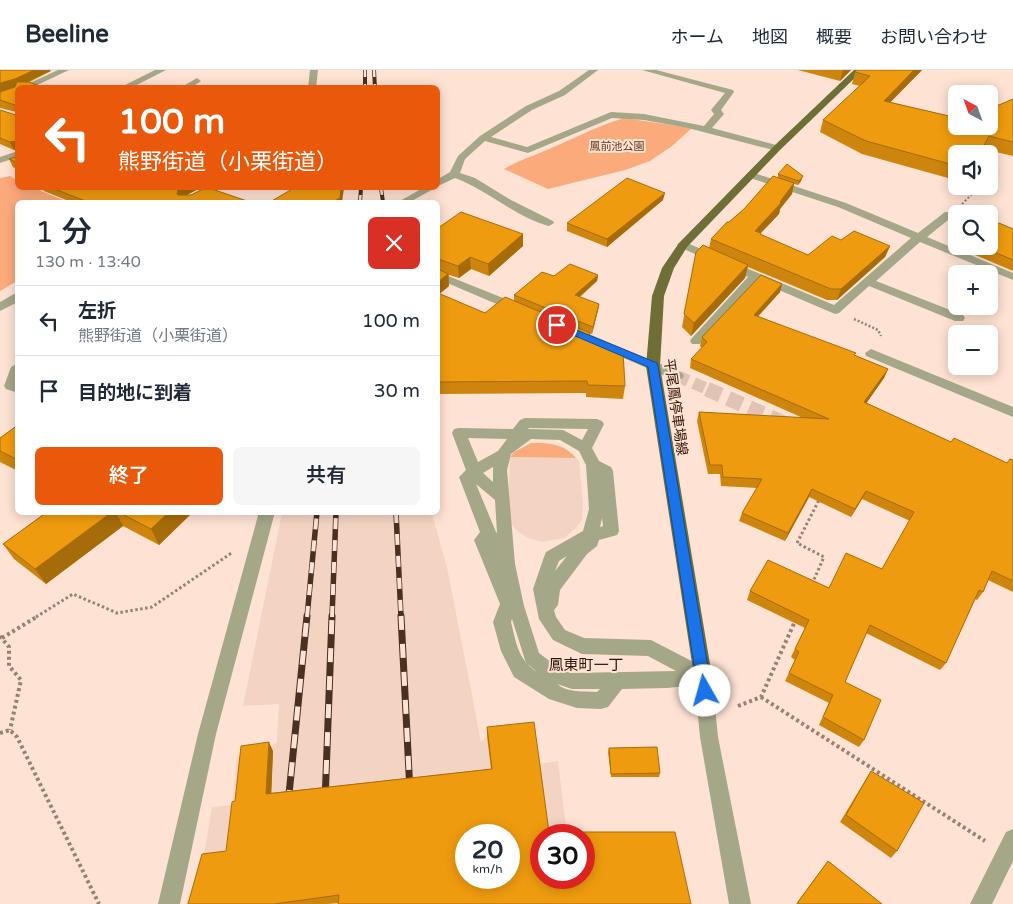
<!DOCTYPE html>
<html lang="ja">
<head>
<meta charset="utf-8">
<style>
	:root { --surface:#fff; --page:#f6f6f7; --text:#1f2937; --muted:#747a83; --line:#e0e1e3; --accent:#ea580c }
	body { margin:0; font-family:"Varela Round","Noto Sans JP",sans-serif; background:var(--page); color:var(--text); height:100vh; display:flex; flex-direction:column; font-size:19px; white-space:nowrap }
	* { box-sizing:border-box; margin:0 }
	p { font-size:16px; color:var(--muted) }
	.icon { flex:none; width:28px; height:28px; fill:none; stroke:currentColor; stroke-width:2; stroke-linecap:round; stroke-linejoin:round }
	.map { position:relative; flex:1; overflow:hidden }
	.drawer { position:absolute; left:15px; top:130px; width:425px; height:315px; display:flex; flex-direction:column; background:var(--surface); border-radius:8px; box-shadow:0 2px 12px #0003 }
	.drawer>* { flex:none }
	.banner { position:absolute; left:15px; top:15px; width:425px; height:105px; border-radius:8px; box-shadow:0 2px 12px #0003; background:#ea580c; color:#fff; overflow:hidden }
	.needle { width:32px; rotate:319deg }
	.tools { position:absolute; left:948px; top:15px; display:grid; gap:10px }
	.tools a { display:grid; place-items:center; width:50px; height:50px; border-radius:8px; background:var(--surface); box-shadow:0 2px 12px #0003; font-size:25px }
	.speed { position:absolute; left:455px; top:754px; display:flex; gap:10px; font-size:25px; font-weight:700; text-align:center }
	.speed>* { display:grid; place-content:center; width:65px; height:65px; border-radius:50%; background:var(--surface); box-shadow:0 2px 12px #0003; line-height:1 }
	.speed small { font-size:12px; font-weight:400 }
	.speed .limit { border:8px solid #d22; background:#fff; color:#111 }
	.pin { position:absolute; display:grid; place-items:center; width:42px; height:42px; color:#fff; margin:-21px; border:2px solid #fff; border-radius:50%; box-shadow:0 1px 5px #0007 }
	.me { position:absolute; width:55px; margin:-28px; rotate:353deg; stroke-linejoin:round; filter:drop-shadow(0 0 4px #0008) }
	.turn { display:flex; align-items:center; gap:18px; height:105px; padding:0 20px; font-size:22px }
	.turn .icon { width:65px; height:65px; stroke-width:2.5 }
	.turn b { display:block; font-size:35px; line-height:42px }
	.round { display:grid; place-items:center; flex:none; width:52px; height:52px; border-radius:8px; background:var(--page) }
	.headline { display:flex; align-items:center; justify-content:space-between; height:85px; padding:0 20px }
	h1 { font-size:30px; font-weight:600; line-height:38px }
	.cta { display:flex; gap:10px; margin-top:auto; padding:10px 20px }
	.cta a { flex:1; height:58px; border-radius:8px; background:var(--accent); color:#fff; font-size:20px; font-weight:600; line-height:58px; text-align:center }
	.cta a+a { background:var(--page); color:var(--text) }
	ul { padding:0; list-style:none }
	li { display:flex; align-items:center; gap:15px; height:70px; padding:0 20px; border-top:1px solid var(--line) }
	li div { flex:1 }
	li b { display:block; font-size:19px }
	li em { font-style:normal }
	header { display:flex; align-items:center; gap:30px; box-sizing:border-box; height:70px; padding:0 25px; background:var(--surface); border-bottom:1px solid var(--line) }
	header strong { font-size:24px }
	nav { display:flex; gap:28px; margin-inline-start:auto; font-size:18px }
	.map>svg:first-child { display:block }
	.built { fill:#f3d4c3; fill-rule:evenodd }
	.green { fill:#fbaa7c }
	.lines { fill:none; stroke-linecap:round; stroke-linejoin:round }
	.minor-tunnel-far1 { stroke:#dfc3b4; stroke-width:12; stroke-dasharray:12 6; stroke-linecap:butt }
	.minor-tunnel { stroke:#dfc3b4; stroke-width:15; stroke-dasharray:15 8; stroke-linecap:butt }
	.path-far3 { stroke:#9b8071; stroke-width:2; stroke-dasharray:2 2; stroke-linecap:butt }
	.path-far2 { stroke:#9b8071; stroke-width:2.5; stroke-dasharray:2 2; stroke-linecap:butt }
	.path-far1 { stroke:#9b8071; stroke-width:3; stroke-dasharray:2.5 2.5; stroke-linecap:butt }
	.path { stroke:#9b8071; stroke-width:4; stroke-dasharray:3 3; stroke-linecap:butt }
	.minor { fill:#a5a789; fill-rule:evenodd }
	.major { fill:#6d6f36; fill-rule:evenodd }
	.rail-far2-casing { stroke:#493021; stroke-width:4 }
	.rail-far1-casing { stroke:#493021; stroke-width:5.5 }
	.rail-casing { stroke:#493021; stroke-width:7 }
	.rail-far2 { stroke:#fee2d3; stroke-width:2.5; stroke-dasharray:7; stroke-linecap:butt }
	.rail-far1 { stroke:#fee2d3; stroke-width:4; stroke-dasharray:11; stroke-linecap:butt }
	.rail { stroke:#fee2d3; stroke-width:5; stroke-dasharray:14; stroke-linecap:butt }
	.wall { fill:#ce850d }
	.shaded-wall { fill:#a76c0a }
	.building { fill:#ef9b0f; stroke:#a76c0a; fill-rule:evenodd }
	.route { fill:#1a73e8; stroke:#114b97 }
	.labels { text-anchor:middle; stroke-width:4; stroke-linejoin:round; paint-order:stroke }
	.far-park-label { font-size:11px; fill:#65381c; stroke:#fee2d3 }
	.street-label { font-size:14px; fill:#2d1506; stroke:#fee2d3 }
	.neighbourhood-label { font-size:15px; fill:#2d1506; stroke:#fee2d3 }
</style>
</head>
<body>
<header>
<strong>Beeline</strong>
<nav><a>ホーム</a><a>地図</a><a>概要</a><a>お問い合わせ</a></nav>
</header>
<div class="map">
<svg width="1013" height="834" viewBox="0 0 1013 834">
	<rect width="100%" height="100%" fill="#fee2d3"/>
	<!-- built -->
	<path class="built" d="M510,387L576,388L579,392L583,433L582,450L576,458L564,468L542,472L528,468L517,461L510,452L508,441Z
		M282,443H432L448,502L481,672L487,666L533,661L538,694L558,691L567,765H541V808L575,834H186L205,779L212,737L232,735L237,686L270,681V677L277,672L279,634L243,636ZM466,765H509V808H466Z"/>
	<!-- green -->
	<path class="green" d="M624,48L692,58L672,76L650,91L625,100L548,119L504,99C518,91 532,86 547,80C573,69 597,56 624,48Z
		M10,106L17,110L18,118H34L68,132H18L17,211L0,221V108Z
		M531,373C549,373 563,373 576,388L510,387L514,382Z"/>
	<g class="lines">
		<!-- minor-tunnel-far1 -->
		<path class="minor-tunnel-far1" d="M677,306L710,320"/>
		<!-- minor-tunnel -->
		<path class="minor-tunnel" d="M707,319L786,354"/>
		<!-- path-far3 -->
		<path class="path-far3" d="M962,134L974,122L968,120L970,116"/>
		<!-- path-far2 -->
		<path class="path-far2" d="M854,249L878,260L881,266"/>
		<!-- path-far1 -->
		<path class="path-far1" d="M812,514L824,487L797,473L819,430
			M36,547L73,524L117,543L152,537L233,482"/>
		<!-- path -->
		<path class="path" d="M0,566L9,577V596L21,610L10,660
			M2,568L38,546
			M761,627L985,771
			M738,636L761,627L796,549
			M0,663L10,660L17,667L99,834"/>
		<!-- minor -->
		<path class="minor" d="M58,0H69L31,18H19Z
			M155,0H166L131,18H119Z
			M310,0H318L316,18H308Z
			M589,0H598L565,25L532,40L491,67L527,77L611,42L644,44L704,56L714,44L711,40L725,23L642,0H656L733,20L734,22L721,40L724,44L712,58L780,76L782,78L777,81L688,58L644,50L612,48L528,83L485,71L465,89L460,103L475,108L511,130L553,151L554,153L549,156C517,148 486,119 455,108L438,116V109L450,102L458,86L480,66L526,36L559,21Z
			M197,8L201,11L191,18H180Z
			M18,81V87L0,93V87Z
			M751,102L846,133L918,163L945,142H953L954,144L953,146L927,167L1013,203V210L920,172L876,211L963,245L965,248L963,251H955L869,216L839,243L835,244L758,211L700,274H692L690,271L692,268L748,207L679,177L677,175L679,173H687L834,235L911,168L838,137L747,107L746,105Z
			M423,118H435L410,132H398Z
			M438,202L523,236L525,239L519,243L515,242L438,209Z
			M14,224H18V232L0,241V232Z
			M570,256L682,303L684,306L682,309H672L566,263L564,260L566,257Z
			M871,279L1013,337V347L866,286L865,283Z
			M18,293V323L6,319L4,316L11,297Z
			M525,348L597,349L602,351L604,354L592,378L599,391L611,397L613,401L619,461L617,465L599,470L597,476L587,484L560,520L558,535L554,540L556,547L565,560L584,568L651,570L709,600L712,606L718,667L751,834H729L700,667L695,615L667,618L622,619L608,637L601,639L577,638L549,629L514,607L501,581L493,552L500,534L474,470L480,462L459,407L466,400L452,363L454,359L459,358L513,359L520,350ZM529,358L588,359L582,370L563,360L528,359ZM468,368L507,369L498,381L478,392ZM531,369L560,370L579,381L586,395L589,439L583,461L546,482L544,487L533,519L539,549L553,570L582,584L648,586L676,601L572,603L560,599L539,583L524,536L515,494L507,400L511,384ZM493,397V412L483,403ZM476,414L495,430L497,463L496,462ZM602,448L603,456L600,457ZM567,486L555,501L559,491ZM512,549L526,593L537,602C518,590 516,572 511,552ZM557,614L572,619H600L597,622C583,621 568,623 557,614Z
			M259,442H275L216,664L180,834H158L198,664Z
			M1013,759V791L992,834H970L1006,762Z"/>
		<!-- major -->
		<path class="major" d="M854,0H863L780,80L687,177L674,198L664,226L660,296L712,606L709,612L703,614L697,612L694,606L646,296L652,226L662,198L679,173L774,76Z"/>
		<!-- rail-far2 casing -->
		<g class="rail-far2-casing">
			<path id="rail-far2" d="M365,0V18
				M374,0L375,18
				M381,118L383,132
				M360,132L361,118"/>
		</g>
		<!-- rail-far1 casing -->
		<g class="rail-far1-casing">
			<path id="rail-far1" d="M396,442L401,547
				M307,547L317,442
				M332,547L336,442"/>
		</g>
		<!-- rail casing -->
		<g class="rail-casing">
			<path id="rail" d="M401,546L410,722
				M325,732L332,546
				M288,734L307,546"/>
		</g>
		<!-- rail-far2 -->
		<use href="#rail-far2" class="rail-far2"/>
		<!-- rail-far1 -->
		<use href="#rail-far1" class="rail-far1"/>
		<!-- rail -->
		<use href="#rail" class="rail"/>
	</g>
	<!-- wall -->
	<path class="wall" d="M798,0H851L840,11Z
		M857,0H922L890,32L949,46L999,35L1013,29V86L983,79L981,84H956V105L950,103L948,108L862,84L820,62L823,50L860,16L852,14L855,2Z
		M51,1L18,18V80H14L0,74V40L16,45V42L0,38V22Z
		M18,86V100L13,97L9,89Z
		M778,104L801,111L798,115L794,114L792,124L780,139L779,144L761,163V165L808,185L841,170L890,176L885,187L837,230H827L748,197L745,208L691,266L682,257L696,182L709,178L711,169L744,139L778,107Z
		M42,118H198V119L187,125L250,132H71L44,121Z
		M663,130L607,177L567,161V153Z
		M438,158L523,164V176L489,206L471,199L459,208L449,205V216L439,224L485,243L514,231V225L554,206L598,205L597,211L580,227L599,234L598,240L592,264L556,249L590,263L589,269L625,316L623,329L586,327V323L438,324Z
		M1013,159V201L968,182L971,176H989Z
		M782,214L780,222L758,246L888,299L884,308L866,333L951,372L1007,393L1013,390V522L988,510L983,522L977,530L975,529L946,593L940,600L866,563L845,612L864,670L859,677L819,655L829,633L785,611L795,590L791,587L805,558L747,530L750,521L829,518L882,499L910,451L862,429L851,447L809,427L785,471L739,451L742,443L757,418L721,416L720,404H708L697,351L699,342L803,348L690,298L691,289L702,278L700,276L702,267Z
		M18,355V401L0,392V368Z
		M47,442H193L159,475L123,456L46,514L14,489L3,474Z
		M487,657L549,762L338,833L328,834H188L226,781L235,731L273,681L271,723L491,699L487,666Z
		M609,678L660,703L659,707H611L608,682Z
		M871,701L897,781L891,788L840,752L866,709Z
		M828,791L882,834H796Z"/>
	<!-- shaded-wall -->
	<path class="shaded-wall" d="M34,0H50L51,1L18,16L0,22V13Z
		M843,0H851L840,11Z
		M914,0H922L880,43L884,31Z
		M16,71L18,80H14L10,72Z
		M803,106L801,111L798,115L799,111Z
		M794,113L792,124L780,139L779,144L752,172L755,161L780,132Z
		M183,118H198V119L181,128L177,124L178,120Z
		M341,118H344L342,132H333Z
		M665,123L663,130L607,177V169Z
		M523,164V176L489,206L488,194Z
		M890,176L885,187L837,230L841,219Z
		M470,187L471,199L459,208L458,196Z
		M748,195L745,208L691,266L694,253Z
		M448,204L449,216L438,225V212Z
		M598,205L597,211L574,231L575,225Z
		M782,214L780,222L752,253L754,245Z
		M599,234L598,240L592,264L593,257Z
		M888,299L884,308L861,341L864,332Z
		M812,419L809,427L785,471L788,463Z
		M866,421L862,429L851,447L855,439Z
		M112,442H116L123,456L46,514L35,499Z
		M169,442H193L159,475L151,459Z
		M269,672L273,681L271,732L266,724Z"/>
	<!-- building -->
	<path class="building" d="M0,0H34L15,9L0,13Z
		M857,0H914L884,31L949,46L956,35V56H989V33L999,35L1013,29V72L989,66L981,81L977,80L975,84H956V91H955L954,95L866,71L823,50L870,6L855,2Z
		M17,12H29L45,18H18V75H16V71L10,72L0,68V40L16,45L15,35L0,30V22L15,17Z
		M18,86V93L9,89Z
		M787,94L803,106L799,111L778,104Z
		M773,106L794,113L780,132L781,133L755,161L761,163L760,164L808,185L832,166L841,170L854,161L890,176L841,219H831L711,169L727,152H729L744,139Z
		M627,108L665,123L607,169L567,153Z
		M52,118H183L178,120L177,124L178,125H191L205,118H209L250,132H88Z
		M294,118H341L340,128L333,132H270Z
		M461,142L523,164L488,194L470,187L458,196L438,189V158Z
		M999,153L1013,159V190L980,176H989V161Z
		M703,175L748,195L694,253L684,244L696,182Z
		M570,194L598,205L575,225L599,234L593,257L514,225L542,202L554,206Z
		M438,199L448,204L438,212Z
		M761,205L782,214L754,245L856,283L854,285L888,299L864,332L951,372L954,368L1007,393L1010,389L1013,390V511L992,501L983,522L979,520L946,593L870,555L845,612L881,630L864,670L823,647L833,625L789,603L799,582L795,579L809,550L750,521L768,490L829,518L846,483L882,499L914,442L866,421L855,439L812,419L788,463L742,443L762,409L723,407L722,395H710L699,342L829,349L691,289L707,272L702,267Z
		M438,223L485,243L505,227L590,263L588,269L623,282L625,316L588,315L587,311L438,312Z
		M18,355V390L0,381V368Z
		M47,442H112L35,499L3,474Z
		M118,442H169L151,459Z
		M534,652L549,762H675L691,834H338L339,825L274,834H188L202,784L226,781L232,732L235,731L241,676L269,672L266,724L492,699L487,657ZM466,765H509V808H466ZM541,765H584V808H541Z
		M657,677L660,703L611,704L609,678Z
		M871,701L924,733L897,781L846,745Z
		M828,791L882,834H799L798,832Z"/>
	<!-- route -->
	<path class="route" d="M557,252L657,293L658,296L712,621L710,625L705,627L700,625L698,621L648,297L554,257L553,255Z"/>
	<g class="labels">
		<!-- far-park labels -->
		<g class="far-park-label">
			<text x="617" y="80">鳳前池公園</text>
		</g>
		<!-- street labels -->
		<g class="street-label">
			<text transform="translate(676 337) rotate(82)" y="5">平尾鳳停車場線</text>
		</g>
		<!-- neighbourhood labels -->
		<g class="neighbourhood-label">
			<text x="586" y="600">鳳東町一丁</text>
		</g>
	</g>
</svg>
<div class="tools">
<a><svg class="needle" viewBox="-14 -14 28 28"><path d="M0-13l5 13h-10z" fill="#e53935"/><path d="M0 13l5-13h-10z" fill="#747a83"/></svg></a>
<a><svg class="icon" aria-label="sound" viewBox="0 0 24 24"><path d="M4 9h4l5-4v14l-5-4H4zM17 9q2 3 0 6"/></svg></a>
<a><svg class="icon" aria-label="search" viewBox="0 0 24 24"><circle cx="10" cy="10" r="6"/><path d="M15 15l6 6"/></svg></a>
<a>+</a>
<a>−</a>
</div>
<div class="speed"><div>20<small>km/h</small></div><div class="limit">30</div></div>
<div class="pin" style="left:557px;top:255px;background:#d93025"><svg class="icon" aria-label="arrive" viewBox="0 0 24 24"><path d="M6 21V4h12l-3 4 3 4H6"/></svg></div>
<svg class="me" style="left:705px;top:621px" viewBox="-20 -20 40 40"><circle r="19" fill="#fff"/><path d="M0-13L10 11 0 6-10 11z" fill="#1a73e8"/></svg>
<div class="banner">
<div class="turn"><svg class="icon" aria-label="left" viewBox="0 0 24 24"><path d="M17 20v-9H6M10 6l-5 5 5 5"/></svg><div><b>100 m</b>熊野街道（小栗街道）</div></div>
</div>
<section class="drawer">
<div class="headline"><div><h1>1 分</h1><p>130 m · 13:40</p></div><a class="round" style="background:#d93025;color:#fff"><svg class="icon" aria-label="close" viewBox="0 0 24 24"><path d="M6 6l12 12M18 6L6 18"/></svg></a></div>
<ul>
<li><svg class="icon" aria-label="left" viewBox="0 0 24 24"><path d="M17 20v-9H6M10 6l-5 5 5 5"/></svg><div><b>左折</b><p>熊野街道（小栗街道）</p></div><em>100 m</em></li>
<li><svg class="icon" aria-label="arrive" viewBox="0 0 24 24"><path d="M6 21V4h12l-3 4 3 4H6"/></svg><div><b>目的地に到着</b></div><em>30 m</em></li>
</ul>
<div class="cta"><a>終了</a><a>共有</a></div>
</section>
</div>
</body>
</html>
